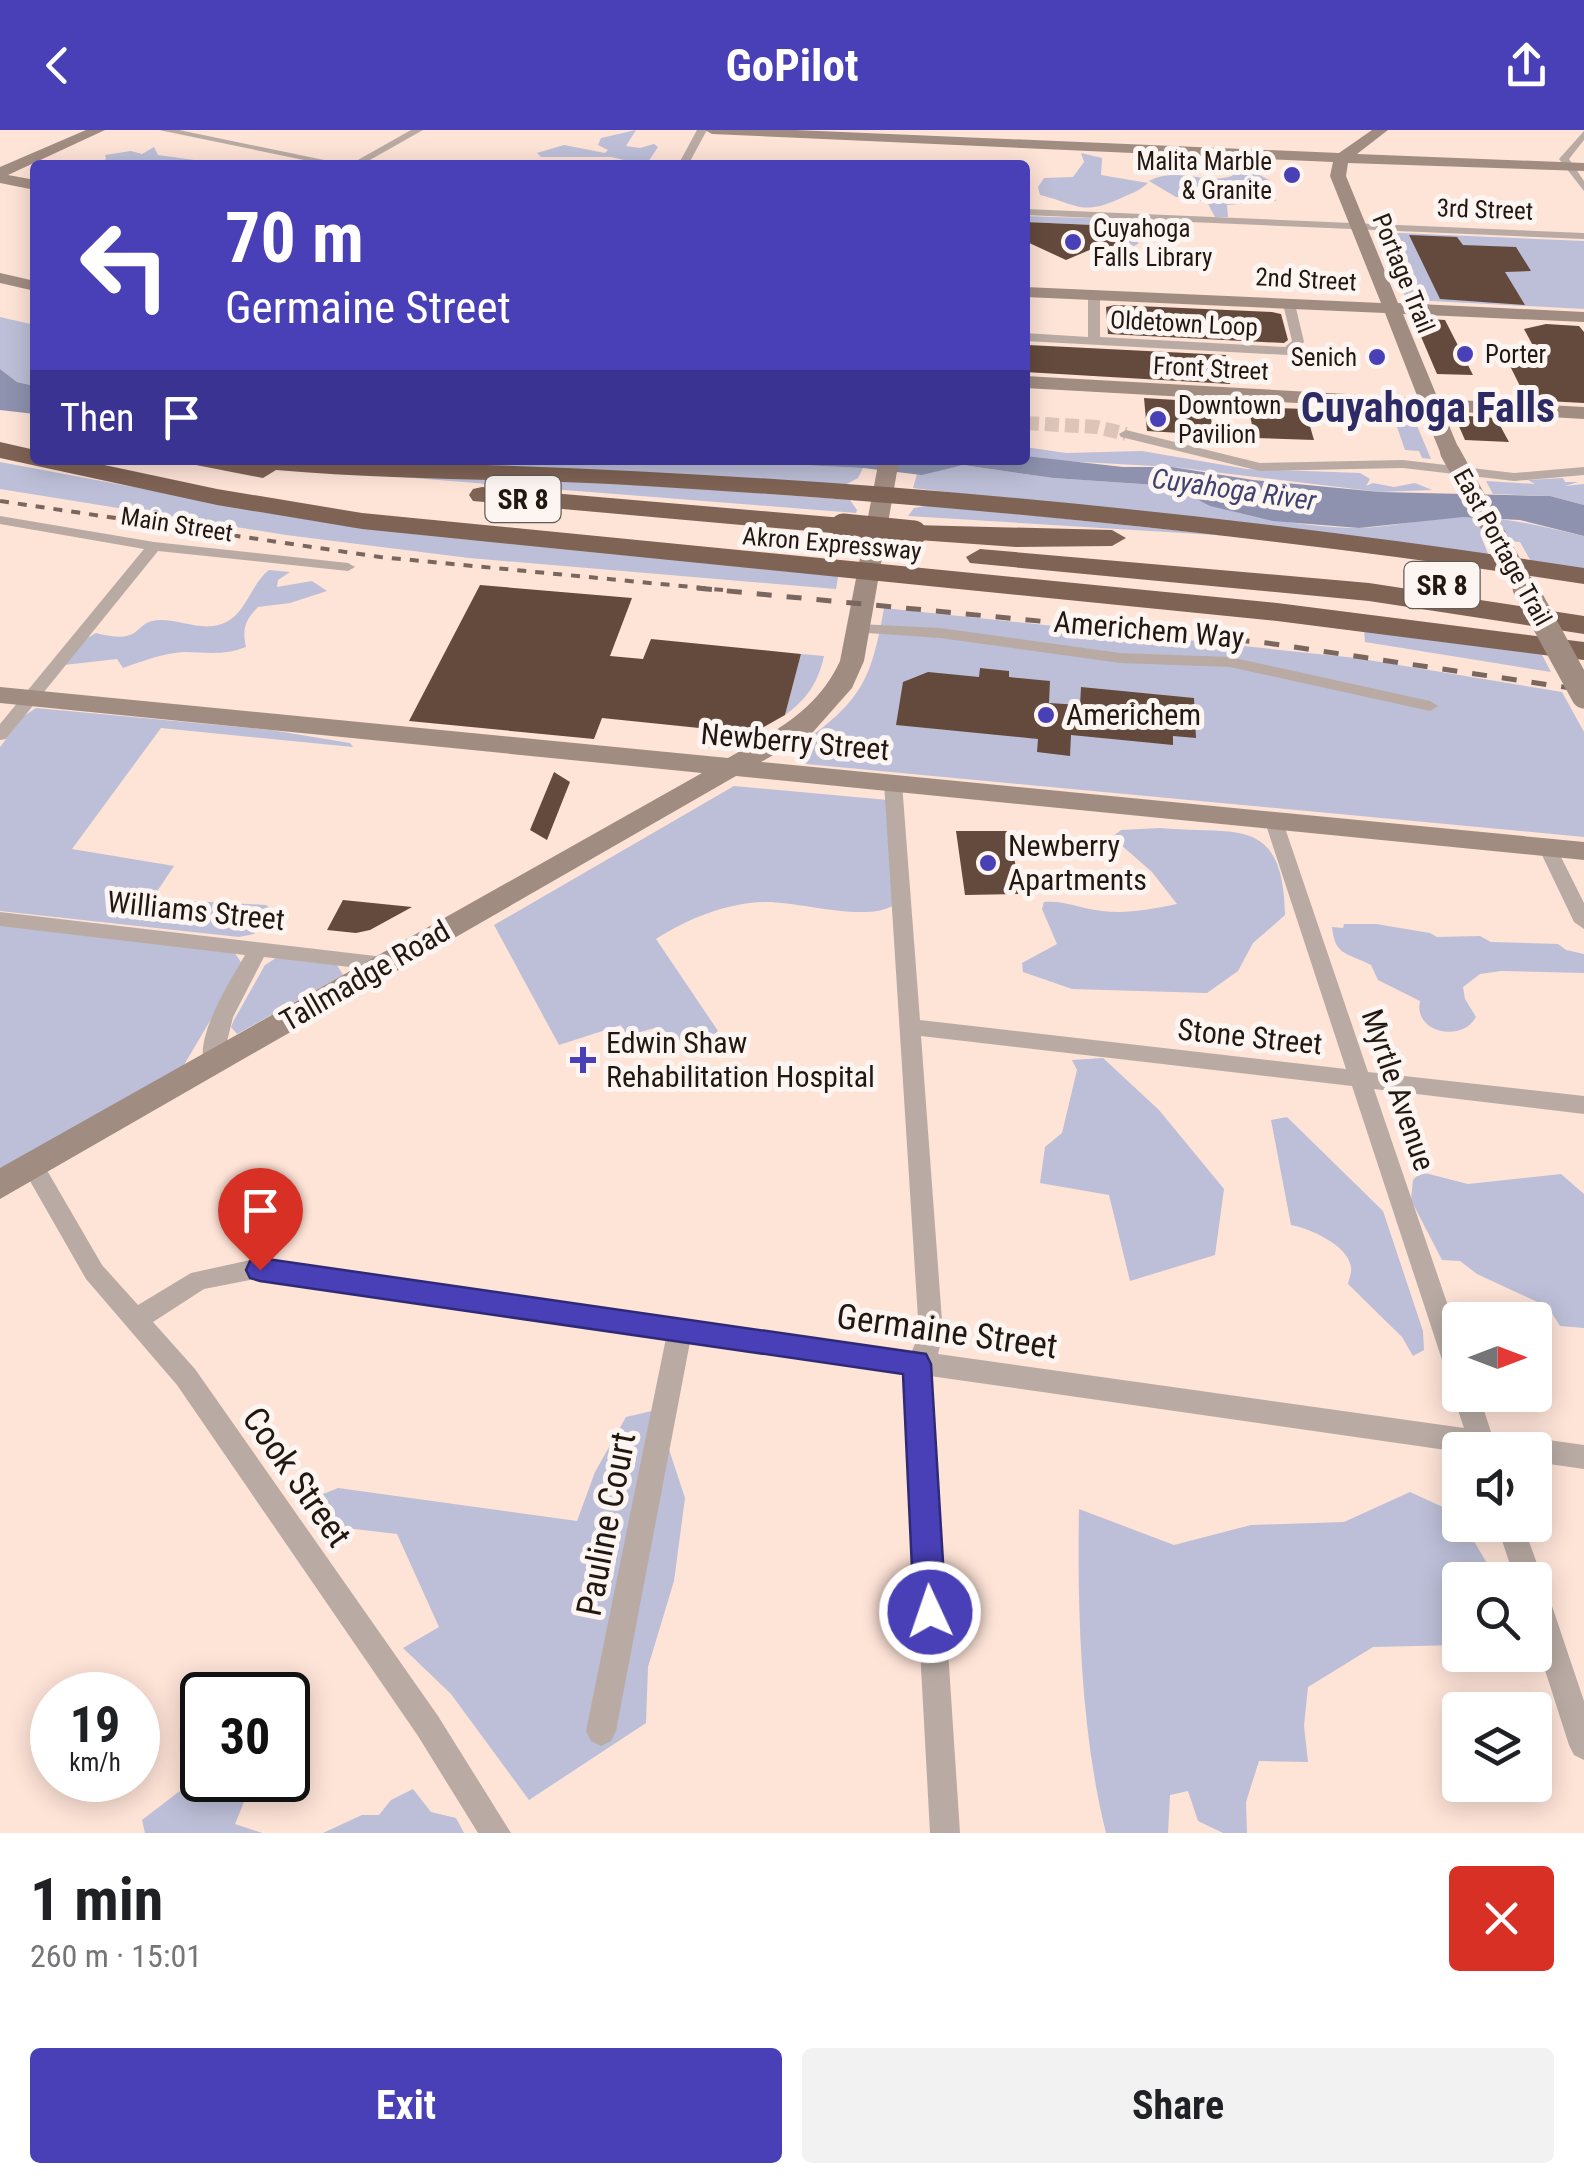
<!DOCTYPE html>
<html lang="en">
<head>
<meta charset="utf-8">
<style>
	:root { --surface:#fff; --page:#f2f2f2; --text:#202124; --muted:#757577; --accent:#4940b7 }
	body { margin:0; font-family:"Roboto Condensed",sans-serif; background:var(--page); color:var(--text); height:100vh; display:flex; flex-direction:column; font-size:38px; white-space:nowrap }
	* { box-sizing:border-box; margin:0 }
	p { font-size:32px; color:var(--muted) }
	.icon { flex:none; width:55px; height:55px; fill:none; stroke:currentColor; stroke-width:2; stroke-linecap:round; stroke-linejoin:round }
	.map { position:relative; height:1703px; overflow:hidden }
	.side { display:flex; flex-direction:column; background:var(--surface); flex:1 }
	.side>* { flex:none }
	.banner { position:absolute; left:30px; top:30px; width:1000px; height:305px; border-radius:10px; box-shadow:0 5px 25px #0003; background:#4940b7; color:#fff; overflow:hidden }
	.needle { width:65px; rotate:90deg }
	.fabs { position:absolute; left:1442px; top:1172px; display:grid; gap:20px }
	.fabs a { display:grid; place-items:center; width:110px; height:110px; border-radius:10px; background:var(--surface); box-shadow:0 5px 25px #0003; font-size:50px }
	.speed { position:absolute; left:30px; top:1542px; display:flex; gap:20px; font-size:50px; font-weight:700; text-align:center }
	.speed>* { display:grid; place-content:center; width:130px; height:130px; border-radius:50%; background:var(--surface); box-shadow:0 5px 25px #0003; line-height:1 }
	.speed small { font-size:25px; font-weight:400 }
	.speed .limit { border:5px solid #111; border-radius:15px; background:#fff; color:#111 }
	.pin { position:absolute; display:grid; place-items:center; width:85px; height:85px; color:#fff; margin:-102px -42px; border-radius:50% 50% 50% 0; rotate:-45deg; box-shadow:0 0 10px #0007 }
	.pin .icon { rotate:45deg }
	.me { position:absolute; width:110px; margin:-55px; rotate:357deg; stroke-linejoin:round; filter:drop-shadow(0 0 8px #0008) }
	.turn { display:flex; align-items:center; gap:35px; height:210px; padding:0 30px; font-size:45px }
	.turn .icon { width:130px; height:130px; stroke-width:2.5 }
	.turn b { display:block; font-size:70px; line-height:85px }
	.then { display:flex; align-items:center; height:95px; padding:0 30px; background:#0003; gap:20px; font-size:38px }
	.round { display:grid; place-items:center; flex:none; width:105px; height:105px; border-radius:10px; background:var(--page) }
	.headline { display:flex; align-items:center; justify-content:space-between; height:170px; padding:0 30px }
	h1 { font-size:60px; font-weight:700; line-height:75px }
	.action { display:flex; gap:20px; margin-top:auto; padding:20px 30px }
	.action a { flex:1; height:115px; border-radius:10px; background:var(--accent); color:#fff; font-size:40px; font-weight:700; line-height:115px; text-align:center }
	.action a+a { background:var(--page); color:var(--text) }
	header { display:flex; justify-content:space-between; align-items:center; height:130px; padding:0 30px; background:var(--accent); color:#fff; font-size:45px; font-weight:700 }
	.map>svg:first-child { display:block }
	.green { fill:#bcbfd7 }
	.water { fill:#8e92ae }
	.building { fill:#644a3d }
	.lines { fill:none; stroke-linecap:round; stroke-linejoin:round }
	.street-tunnel { stroke:#ddc4b9; stroke-width:14; stroke-dasharray:14 6; stroke-linecap:butt }
	.street { fill:#b9aba4; fill-rule:evenodd }
	.secondary { fill:#a18c82; fill-rule:evenodd }
	.highway { fill:#7f6355; fill-rule:evenodd }
	.rail-far1 { stroke:#79675f; stroke-width:4; stroke-dasharray:9 9; stroke-linecap:butt }
	.rail { stroke:#79675f; stroke-width:5; stroke-dasharray:15 15; stroke-linecap:butt }
	.secondary-bridge-far1 { stroke:#a18c82; stroke-width:20 }
	.secondary-bridge { stroke:#a18c82; stroke-width:25 }
	.highway-bridge { stroke:#7f6355; stroke-width:25 }
	.route { fill:#4940b7; stroke:#2f2a77; stroke-width:2.5 }
	.poi-dot { fill:#4940b7; stroke:#fcf5f2; stroke-width:4 }
	.labels { text-anchor:middle; stroke-width:10; stroke-linejoin:round; paint-order:stroke }
	.far-poi-label { font-size:25px; fill:#231712; stroke:#fcf5f2; text-anchor:start }
	.far-street-label { font-size:25px; fill:#231712; stroke:#fcf5f2 }
	.far-water-label { font-size:28px; font-style:italic; fill:#40426e; stroke:#fcf5f2 }
	.shield { fill:#fcf5f2; stroke:#645a55; stroke-width:2.5 }
	.shield-label { font-size:28px; font-weight:bold; fill:#231712 }
	.street-label { font-size:30px; fill:#231712; stroke:#fcf5f2 }
	.poi-label { font-size:30px; fill:#231712; stroke:#fcf5f2; text-anchor:start }
	.near-street-label { font-size:35px; fill:#231712; stroke:#fcf5f2 }
	.far-town-label { font-size:42px; font-weight:bold; fill:#2c2b65; stroke:#fcf5f2 }
</style>
</head>
<body>
<header><svg class="icon" aria-label="back" viewBox="0 0 24 24"><path d="M15 5l-7 7 7 7"/></svg>GoPilot<svg class="icon" aria-label="share" viewBox="0 0 24 24"><path d="M12 15V3M7 8l5-5 5 5M5 13v7h14v-7"/></svg></header>
<div class="map">
<svg width="1584" height="1703" viewBox="0 0 1584 1703">
	<rect width="100%" height="100%" fill="#fee3d7"/>
	<!-- green -->
	<path class="green" d="M636,0L626,16L640,18L654,14L658,17L646,35L611,27H541L537,23L564,15L605,23L608,20L598,15L601,8Z
		M154,17L158,25L230,35H101L106,29L105,25L131,21L142,24Z
		M1081,23L1102,28L1101,45L1148,53C1138,62 1131,63 1119,69C1081,86 1077,74 1040,65L1038,57L1044,48L1073,47L1084,32Z
		M1242,36L1271,51L1276,71L1227,75L1228,87H1215L1207,72L1176,67L1149,51C1178,36 1204,55 1232,46L1236,37Z
		M1025,86L1145,90L1147,93L1137,94L1138,114L1134,116L1118,109L1116,96L1025,92Z
		M1377,102L1584,111V179L1412,170L1402,163Z
		M0,187L35,195V256L17,252L0,239Z
		M1305,279L1412,284L1431,329L1422,328L1419,321L1405,320L1395,291L1308,287Z
		M1025,317L1066,323L1142,321L1247,339L1360,343L1370,349L1366,356L1373,353L1394,357L1415,353L1432,360L1380,362L1173,337L1045,330L1025,326Z
		M337,330H702L863,338L858,348L845,355Z
		M0,332L310,390L829,443L838,447L836,459L469,428L286,405L0,359Z
		M963,335L1053,348L1171,356C1214,385 1304,397 1356,398C1391,398 1428,387 1463,387C1505,386 1543,397 1584,406V441L1532,433L1520,412L1482,409L1489,426L913,358L917,344Z
		M388,346L557,348L850,370L857,380L856,383Z
		M1563,348L1565,352H1578L1565,356L1584,354V375L1550,366L1493,364L1486,351L1535,354L1528,350Z
		M931,375L1231,406L908,386L914,378Z
		M269,440L290,442L278,450L277,457L312,451L327,461L290,473L258,477C245,490 242,499 246,517C223,526 207,522 184,522C163,523 143,531 123,538L117,529L64,535L77,514L96,503C147,516 131,490 161,490C184,490 209,505 231,489C247,478 253,452 269,440Z
		M884,478L1356,528L1562,562L1584,602V707L806,634L798,626V616C860,572 871,553 884,478Z
		M1364,498L1539,519L1551,542L1365,512Z
		M801,524L824,526C818,553 807,569 785,585Z
		M36,578L271,600L350,613L353,617L161,598L72,719L174,736L152,769L266,775L272,780L254,804L239,807L0,781V617L24,586Z
		M734,656L888,670L894,775C867,793 798,771 764,772C726,773 687,789 656,809L718,901L710,908L706,906L694,919L658,897L626,906L621,895L559,915L494,795Z
		M1160,698C1236,705 1283,684 1285,785L1253,813L1238,841L1207,863L1072,859L1023,842L1022,833L1057,814L1042,779L1044,772C1065,770 1081,779 1102,781C1127,784 1152,779 1177,774L1152,742L1112,707L1121,700Z
		M0,793L234,822L243,835L181,940L0,1043Z
		M1344,794H1376L1430,803L1437,807L1480,806L1491,812L1558,814L1566,820L1584,824V843L1501,841L1480,844L1463,857L1465,869L1476,887C1462,913 1413,903 1420,871L1378,850L1371,835C1346,822 1335,826 1332,797L1343,798Z
		M276,828L337,835L343,845L237,904L231,897L234,890L265,835Z
		M1103,928L1159,980L1224,1059L1215,1125L1130,1151L1109,1065L1040,1053L1045,1017L1062,1003L1077,940L1072,930Z
		M1287,987L1383,1081L1423,1201L1424,1220L1413,1226L1402,1207L1348,1154C1349,1148 1352,1143 1351,1137C1348,1115 1309,1098 1291,1095L1271,990Z
		M1421,1042L1468,1054L1561,1044L1584,1064V1198L1560,1196L1548,1177L1477,1144L1460,1131L1442,1130L1411,1070L1413,1050Z
		M656,1280L685,1368L674,1451L648,1537L646,1593L529,1670L451,1564L403,1518L439,1497L397,1404L346,1398L308,1370L338,1358L577,1391L595,1342L626,1287Z
		M1410,1362L1447,1379L1475,1413L1497,1450H1460V1515L1373,1517L1308,1557L1304,1596L1308,1632L1259,1631L1246,1672L1247,1703H1223L1198,1691L1188,1661L1170,1665L1168,1703H1106C1081,1604 1077,1481 1079,1379L1174,1415L1251,1395L1344,1392Z
		M202,1644V1650H253L235,1694L262,1703H145L142,1690Z
		M413,1659L431,1682L456,1688L464,1703H323L362,1685H379L391,1670Z"/>
	<!-- water -->
	<path class="water" d="M0,239L17,252L35,256V284L0,280Z
		M1025,326L1123,337H1172L1253,350L1380,362L1550,366L1584,375V406L1520,390L1463,387L1359,398L1273,391L1210,376L1171,356L1053,348L963,335L922,345L863,338L702,330H1025Z"/>
	<!-- building -->
	<path class="building" d="M1025,92L1116,96L1118,116H1099L1066,130L1025,111Z
		M1409,105L1457,107L1463,115L1516,117L1531,141L1505,142L1525,175L1440,169Z
		M1115,175L1272,182L1281,184L1288,210L1284,213L1108,204L1106,177Z
		M1413,188L1445,190L1473,245L1437,244Z
		M1546,194L1579,196L1584,202V273L1527,270L1504,224L1538,225L1524,199Z
		M1028,215L1226,225L1230,254L1025,242Z
		M1144,268L1208,272L1214,305L1147,301Z
		M1248,277L1305,279L1314,310L1255,308Z
		M1454,285L1496,288L1509,312L1465,310Z
		M480,455L632,468L610,526L643,529L651,509L801,524L785,585L725,619L703,617L709,599L602,588L594,609L409,591Z
		M980,538L1009,541V547L1050,551L1049,573L1080,575L1081,557L1194,568L1196,608L1173,606V615L1071,605L1070,626L1037,622L1038,609L896,595L903,552L928,542L979,547Z
		M554,642L570,652L547,710L530,700Z
		M956,701H1010L1020,764L965,765Z
		M343,770L412,777L370,800L356,803L327,800Z"/>
	<g class="lines">
		<!-- street-tunnel -->
		<path class="street-tunnel" d="M1025,293L1097,297L1126,304"/>
		<!-- street -->
		<path class="street" d="M159,0H179L348,35H328Z
			M411,0H423L361,35H349Z
			M697,0H707L688,35H678Z
			M1584,1V10L1569,29L1584,51V61L1559,29Z
			M1025,79L1584,103V109L1025,85Z
			M1094,162L1100,165V207L1285,217L1292,211L1283,174L1289,170L1295,174L1304,212L1288,225L1025,211V203L1088,207V165Z
			M1126,300L1260,333L1403,330L1514,343L1584,337V345L1514,351L1403,338L1260,341L1121,307L1119,304Z
			M0,386L154,412L348,433L355,437L348,441L158,421L6,609L0,610V594L144,419L0,394Z
			M859,494L940,498L1120,523L1230,527L1430,571L1438,576L1430,581L1230,537L1120,533L940,508L853,502L851,499Z
			M893,647L902,653L920,890L1346,939L1265,692L1274,686L1283,692L1368,942L1584,966V984L1374,959L1460,1211V1265H1479L1491,1302L1584,1315V1339L1535,1332V1320L1460,1322L930,1246L960,1703H930L905,1242L690,1212L616,1601L611,1611L601,1616L591,1611L586,1601L666,1208L255,1149L204,1159L153,1192L195,1239L438,1586L511,1703H478L418,1606L177,1255L86,1149L22,1037L25,1030L33,1028L41,1030L102,1135L138,1175L191,1143L255,1129L912,1221L919,1204L884,653ZM921,906L1352,956L1448,1248L1451,1256L1457,1258L1453,1265L1464,1298L938,1224L943,1204Z
			M1549,715L1558,721L1584,773V799L1574,792L1540,721Z
			M0,782L384,827L394,834L384,841L264,827L233,887L222,932L219,938H205C193,907 230,852 245,825L0,796Z
			M1497,1395H1523L1543,1450L1540,1455L1549,1467L1584,1571V1630L1574,1625L1569,1615L1535,1509V1450H1515Z"/>
		<!-- secondary -->
		<path class="secondary" d="M86,0H105L8,45L35,50V60L0,53V37Z
			M705,0H795L1339,23L1372,0H1388L1357,24L1584,33V41L1348,33L1346,46L1398,173L1584,182V192L1403,184L1438,269L1584,277V289L1443,281L1460,322L1450,328L1440,322L1423,280L1025,258V246L1418,268L1385,183L1025,167V157L1381,173L1330,46L1333,32L712,4Z
			M0,143L35,151V161L0,153Z
			M879,330H899L864,531L852,558L813,602L761,632L1584,712V730L736,646L0,1069V1038L702,643L0,573V557L728,628C774,602 817,581 840,531Z"/>
		<!-- highway -->
		<path class="highway" d="M0,312L35,320V330H81L217,359L362,383L1277,473L1584,512V530L1277,491L362,399L217,375L0,328Z
			M192,330C658,330 1123,367 1584,438V454C1273,406 960,375 645,356C522,348 399,351 276,340L263,348L196,335Z
			M482,357L843,388L857,396L843,404L473,371L469,365L473,359Z
			M914,395L1112,400L1126,408L1112,416L1016,417L904,409L900,403Z
			M980,419L1369,453L1584,486V504L1369,471L970,433L966,427Z"/>
		<!-- rail-far1 -->
		<path class="rail-far1" d="M0,371L380,427L723,460"/>
		<!-- rail -->
		<path class="rail" d="M697,458L1267,513L1584,560"/>
		<!-- secondary-bridge-far1 -->
		<path class="secondary-bridge-far1" d="M1450,322L1526,460"/>
		<!-- secondary-bridge -->
		<path class="secondary-bridge" d="M1525,458L1584,566"/>
		<!-- highway-bridge -->
		<path class="highway-bridge" d="M843,396L914,403"/>
	</g>
	<!-- route -->
	<path class="route" d="M260,1128L926,1224L931,1234L946,1482L941,1493L930,1498L919,1493L914,1482L903,1244L260,1151L250,1148L246,1140L250,1131Z"/>
	<!-- markers -->
	<g class="poi-dot">
		<circle cx="1292" cy="45" r="10"/>
		<circle cx="1073" cy="112" r="10"/>
		<circle cx="1465" cy="224" r="10"/>
		<circle cx="1377" cy="227" r="10"/>
		<circle cx="1158" cy="289" r="10"/>
		<circle cx="1046" cy="585" r="10"/>
		<circle cx="988" cy="733" r="10"/>
		<path d="M578 915h10v10h10v10h-10v10h-10v-10h-10v-10h10z"/>
	</g>
	<g class="labels">
		<!-- far-poi labels -->
		<g class="far-poi-label">
			<text x="1272" y="40" text-anchor="end">Malita Marble<tspan x="1272" dy="29">&amp; Granite</tspan></text>
			<text x="1093" y="107">Cuyahoga<tspan x="1093" dy="29">Falls Library</tspan></text>
			<text x="1485" y="233">Porter</text>
			<text x="1357" y="236" text-anchor="end">Senich</text>
			<text x="1178" y="284">Downtown<tspan x="1178" dy="29">Pavilion</tspan></text>
		</g>
		<!-- far-street labels -->
		<g class="far-street-label">
			<text transform="translate(1485 79) rotate(2)" y="9">3rd Street</text>
			<text transform="translate(1404 143) rotate(68)" y="9">Portage Trail</text>
			<text transform="translate(1306 149) rotate(3)" y="9">2nd Street</text>
			<text transform="translate(1184 193) rotate(3)" y="9">Oldetown Loop</text>
			<text transform="translate(1211 238) rotate(3)" y="9">Front Street</text>
			<text transform="translate(177 394) rotate(9)" y="9">Main Street</text>
			<text transform="translate(832 413) rotate(5)" y="9">Akron Expressway</text>
			<text transform="translate(1503 417) rotate(61)" y="9">East Portage Trail</text>
		</g>
		<!-- far-water labels -->
		<g class="far-water-label">
			<text transform="translate(1234 359) rotate(8)" y="10">Cuyahoga River</text>
		</g>
		<!-- shield labels -->
		<g class="shield">
			<rect x="485.5" y="346" width="75" height="46" rx="8"/>
			<rect x="1404.5" y="432" width="75" height="46" rx="8"/>
		</g>
		<g class="shield-label">
			<text x="523" y="379">SR 8</text>
			<text x="1442" y="465">SR 8</text>
		</g>
		<!-- street labels -->
		<g class="street-label">
			<text transform="translate(1149 500) rotate(5)" y="10">Americhem Way</text>
			<text transform="translate(795 612) rotate(5)" y="10">Newberry Street</text>
			<text transform="translate(196 781) rotate(6)" y="10">Williams Street</text>
			<text transform="translate(365 846) rotate(-30)" y="10">Tallmadge Road</text>
			<text transform="translate(1250 907) rotate(6)" y="10">Stone Street</text>
			<text transform="translate(1398 960) rotate(71)" y="10">Myrtle Avenue</text>
		</g>
		<!-- poi labels -->
		<g class="poi-label">
			<text x="1066" y="595">Americhem</text>
			<text x="1008" y="726">Newberry<tspan x="1008" dy="34">Apartments</tspan></text>
			<text x="606" y="923">Edwin Shaw<tspan x="606" dy="34">Rehabilitation Hospital</tspan></text>
		</g>
		<!-- near-street labels -->
		<g class="near-street-label">
			<text transform="translate(947 1201) rotate(8)" y="12">Germaine Street</text>
			<text transform="translate(297 1347) rotate(55)" y="12">Cook Street</text>
			<text transform="translate(606 1394) rotate(-79)" y="12">Pauline Court</text>
		</g>
		<!-- far-town labels -->
		<g class="far-town-label">
			<text x="1428" y="292">Cuyahoga Falls</text>
		</g>
	</g>
</svg>
<div class="fabs">
<a><svg class="needle" viewBox="-14 -14 28 28"><path d="M0-13l5 13h-10z" fill="#e53935"/><path d="M0 13l5-13h-10z" fill="#757577"/></svg></a>
<a><svg class="icon" aria-label="sound" viewBox="0 0 24 24"><path d="M4 9h4l5-4v14l-5-4H4zM17 9q2 3 0 6"/></svg></a>
<a><svg class="icon" aria-label="search" viewBox="0 0 24 24"><circle cx="10" cy="10" r="6"/><path d="M15 15l6 6"/></svg></a>
<a><svg class="icon" aria-label="layers" viewBox="0 0 24 24"><path d="M12 4l9 5-9 5-9-5zM3 14l9 5 9-5"/></svg></a>
</div>
<div class="speed"><div>19<small>km/h</small></div><div class="limit">30</div></div>
<div class="pin" style="left:260px;top:1140px;background:#d93025"><svg class="icon" aria-label="arrive" viewBox="0 0 24 24"><path d="M6 21V4h12l-3 4 3 4H6"/></svg></div>
<svg class="me" style="left:930px;top:1482px" viewBox="-20 -20 40 40"><circle r="17" fill="#4940b7" stroke="#fff" stroke-width="3"/><path d="M0-11L8 9 0 5-8 9z" fill="#fff"/></svg>
<div class="banner">
<div class="turn"><svg class="icon" aria-label="left" viewBox="0 0 24 24"><path d="M17 20v-9H6M10 6l-5 5 5 5"/></svg><div><b>70 m</b>Germaine Street</div></div>
<div class="then">Then<svg class="icon" aria-label="arrive" viewBox="0 0 24 24"><path d="M6 21V4h12l-3 4 3 4H6"/></svg></div>
</div>
</div>
<section class="side">
<div class="headline"><div><h1>1 min</h1><p>260 m · 15:01</p></div><a class="round" style="background:#d93025;color:#fff"><svg class="icon" aria-label="close" viewBox="0 0 24 24"><path d="M6 6l12 12M18 6L6 18"/></svg></a></div>
<div class="action"><a>Exit</a><a>Share</a></div>
</section>
</body>
</html>
